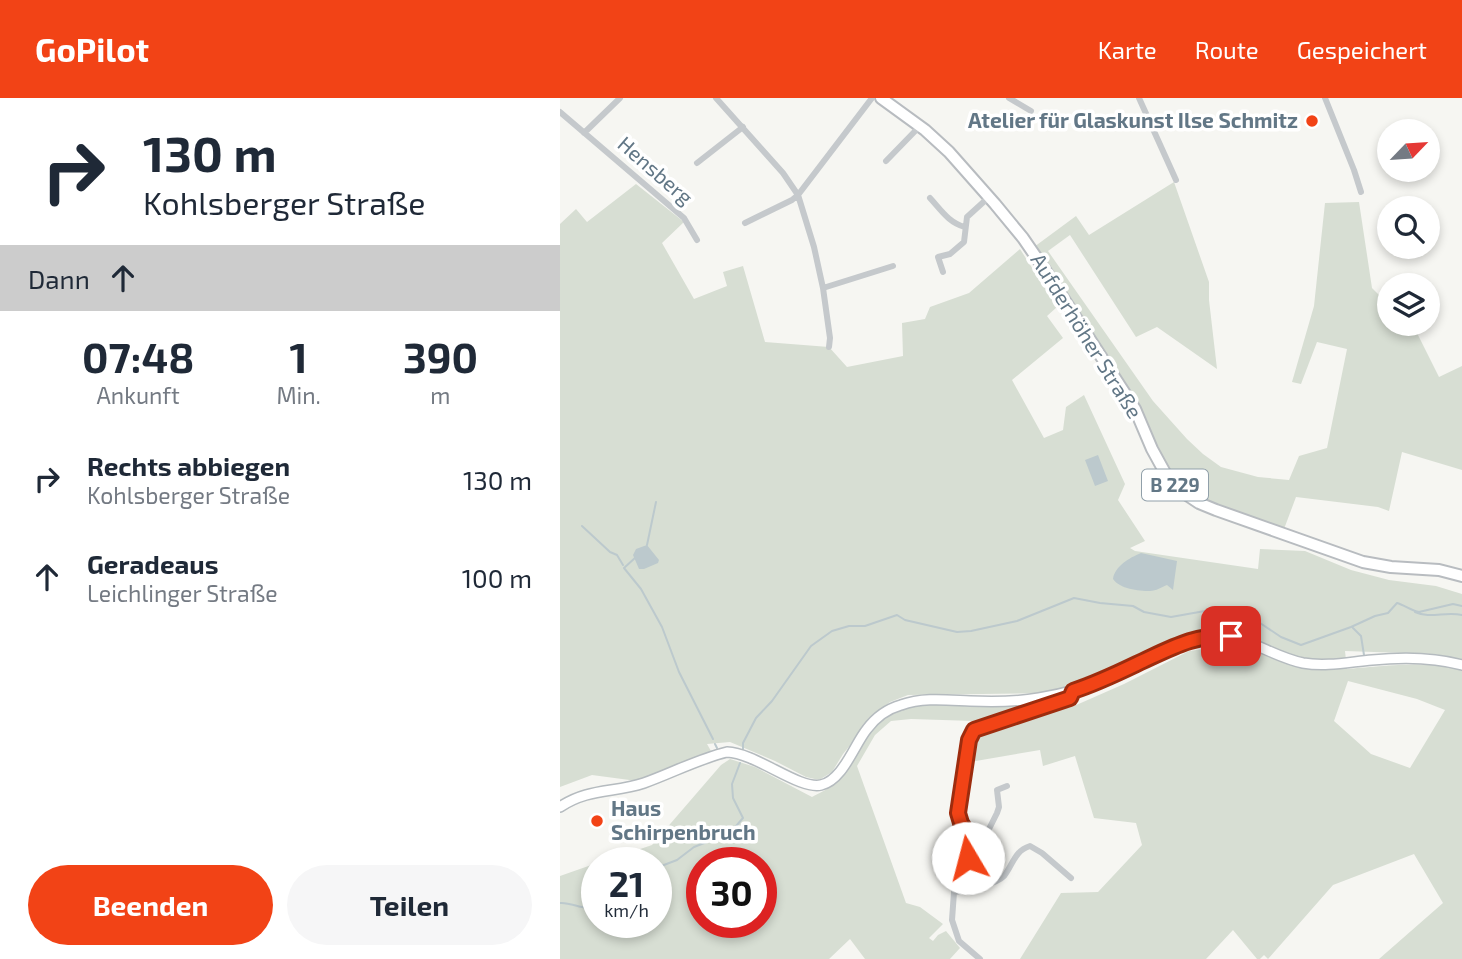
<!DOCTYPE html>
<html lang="de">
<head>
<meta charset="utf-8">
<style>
	:root { --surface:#fff; --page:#f6f6f7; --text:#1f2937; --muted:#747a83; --accent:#f24316 }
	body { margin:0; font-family:"Exo 2",sans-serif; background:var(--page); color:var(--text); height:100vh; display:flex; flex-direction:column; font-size:26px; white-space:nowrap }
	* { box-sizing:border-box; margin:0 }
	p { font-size:23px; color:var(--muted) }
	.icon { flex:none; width:38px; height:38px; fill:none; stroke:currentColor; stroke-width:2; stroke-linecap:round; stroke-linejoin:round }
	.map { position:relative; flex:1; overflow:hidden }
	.drawer { display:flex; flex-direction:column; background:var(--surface); width:560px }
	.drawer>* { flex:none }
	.hud { background:#fff; color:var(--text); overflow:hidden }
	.needle { width:46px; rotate:65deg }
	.tools { position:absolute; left:817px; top:21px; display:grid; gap:14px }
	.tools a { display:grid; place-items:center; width:63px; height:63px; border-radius:50%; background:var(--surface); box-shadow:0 4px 10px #0003; font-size:35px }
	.speed { position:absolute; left:21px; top:749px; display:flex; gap:14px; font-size:35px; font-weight:700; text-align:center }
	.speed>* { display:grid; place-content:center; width:91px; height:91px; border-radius:50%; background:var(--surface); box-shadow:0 4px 10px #0003; line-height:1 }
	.speed small { font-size:18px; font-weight:400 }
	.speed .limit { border:10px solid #d22; background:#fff; color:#111 }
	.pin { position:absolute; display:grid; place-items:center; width:60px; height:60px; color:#fff; margin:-30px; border-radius:14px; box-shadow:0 4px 10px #0006 }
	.me { position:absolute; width:77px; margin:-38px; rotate:352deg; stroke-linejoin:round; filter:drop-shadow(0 0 5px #0008) }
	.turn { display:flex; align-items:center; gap:24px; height:147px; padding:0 28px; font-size:32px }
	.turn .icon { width:91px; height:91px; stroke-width:2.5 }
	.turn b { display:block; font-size:49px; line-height:60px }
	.then { display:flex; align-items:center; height:66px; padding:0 28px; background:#0003; gap:14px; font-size:26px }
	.eta { display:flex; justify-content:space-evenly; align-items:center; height:119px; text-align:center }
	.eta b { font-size:42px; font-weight:700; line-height:49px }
	.primary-button { display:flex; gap:14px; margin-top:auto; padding:14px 28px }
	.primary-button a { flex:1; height:80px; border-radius:42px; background:var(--accent); color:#fff; font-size:28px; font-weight:700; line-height:80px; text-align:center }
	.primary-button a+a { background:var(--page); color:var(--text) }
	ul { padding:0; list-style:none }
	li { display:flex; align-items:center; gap:21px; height:98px; padding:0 28px }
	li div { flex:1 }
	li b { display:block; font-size:26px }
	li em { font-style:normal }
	header { display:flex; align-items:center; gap:42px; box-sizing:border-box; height:98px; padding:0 35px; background:var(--accent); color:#fff }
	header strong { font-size:33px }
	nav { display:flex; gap:38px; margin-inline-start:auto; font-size:24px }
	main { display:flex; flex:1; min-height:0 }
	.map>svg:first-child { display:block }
	.green { fill:#d7ded3; fill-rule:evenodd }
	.water { fill:#bcc9cd }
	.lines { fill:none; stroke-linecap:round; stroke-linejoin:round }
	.stream { stroke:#bcc9cd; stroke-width:2 }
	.secondary-casing { stroke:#b5bbbf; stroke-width:12 }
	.primary-casing { stroke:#b8bcc0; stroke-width:14 }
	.minor { stroke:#c5c9cc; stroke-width:6 }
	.secondary { stroke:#fff; stroke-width:9 }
	.primary { stroke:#fff; stroke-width:10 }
	.route-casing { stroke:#9d2c0e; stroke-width:18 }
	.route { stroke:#f24316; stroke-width:12 }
	.poi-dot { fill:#f24316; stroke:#fff; stroke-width:2.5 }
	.labels { text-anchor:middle; stroke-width:7; stroke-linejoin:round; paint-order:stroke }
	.shield { fill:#fff; stroke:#91a0aa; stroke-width:2 }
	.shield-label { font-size:19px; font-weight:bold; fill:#627786 }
	.poi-label { font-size:21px; font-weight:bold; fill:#627786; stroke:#fff; text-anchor:end }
	.street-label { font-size:21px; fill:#627786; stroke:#fff }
</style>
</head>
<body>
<header>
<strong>GoPilot</strong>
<nav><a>Karte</a><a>Route</a><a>Gespeichert</a></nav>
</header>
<main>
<section class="drawer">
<div class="hud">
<div class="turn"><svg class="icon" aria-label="right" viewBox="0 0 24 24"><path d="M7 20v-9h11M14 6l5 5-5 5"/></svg><div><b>130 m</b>Kohlsberger Straße</div></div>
<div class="then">Dann<svg class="icon" aria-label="ahead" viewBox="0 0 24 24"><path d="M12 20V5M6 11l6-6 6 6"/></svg></div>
</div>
<div class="eta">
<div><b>07:48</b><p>Ankunft</p></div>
<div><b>1</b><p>Min.</p></div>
<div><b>390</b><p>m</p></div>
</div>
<ul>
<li><svg class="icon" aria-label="right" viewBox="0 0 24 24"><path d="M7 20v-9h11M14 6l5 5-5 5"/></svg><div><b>Rechts abbiegen</b><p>Kohlsberger Straße</p></div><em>130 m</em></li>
<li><svg class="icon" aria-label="ahead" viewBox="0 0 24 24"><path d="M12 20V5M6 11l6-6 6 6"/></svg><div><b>Geradeaus</b><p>Leichlinger Straße</p></div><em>100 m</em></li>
</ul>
<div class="primary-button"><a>Beenden</a><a>Teilen</a></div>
</section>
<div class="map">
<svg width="902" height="861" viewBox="0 0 902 861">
	<rect width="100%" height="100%" fill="#f6f6f2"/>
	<!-- green -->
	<path class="green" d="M614,84L649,184V202L657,271L597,229L576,239L510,137L488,153L593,303L627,341L643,356L661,369L698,379L729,382L739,358L767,350L787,251L757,244L741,286L732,284L754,208L765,105L799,104L812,190L829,207L830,226H850L854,229L879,279L902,268V372L842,354L829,413L818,409L736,399L724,431L645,403L617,385L474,149L516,118L529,137Z
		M76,86L124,124L102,145L134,201L167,188L163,174L183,168L205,244L269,249L287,269L343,258L342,225L365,221L370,209L409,195L460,151L497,209L487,218L503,240L452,282L484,340L503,332L506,309L524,297L565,386L558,402L585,443L570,450L575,453L698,471L700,451L745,453L791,472L829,482L876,488L902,496V561L873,556L785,553L787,571C814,569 879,561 902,573V861H819L883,805L854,756L773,787L708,861L704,857L700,861H697L673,832L646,861H460L501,795L538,794L582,747L576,725L534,720L515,658L483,668L480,652L410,664L413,648L422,634L506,607L507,610L514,608L564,586L629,553L651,550L653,532L630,536L536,578L525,579L510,587L487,595L348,597L330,604L315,617L283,656L272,674L259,682L246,679L215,663L170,644L147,646L151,653L77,683L32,677L0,689V126L16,111L27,124ZM788,583L857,601L885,612L850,670L811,656L774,623Z
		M359,606L425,609L477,606L476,608L413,628L414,623L351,621L331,623L315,637L297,668L346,805L360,809L383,826L369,840L373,843L378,837L386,833L400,850L390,861H305L290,841L269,861H0V778L37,765V824H96V765H39L92,747L161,667L170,661L195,669L252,699C259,695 269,691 275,685C288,674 295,659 303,645C315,623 335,613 359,606ZM142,765H201V824H142Z"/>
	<!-- water -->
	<path class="water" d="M538,357L548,383L535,388L525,362Z
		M87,447L99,462L98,465L84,471H79L73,457L76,451Z
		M581,455L617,463L613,492L607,487C602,489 596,493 590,493C578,493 560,491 553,481C555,468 569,460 581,455Z"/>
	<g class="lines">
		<!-- stream -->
		<path class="stream" d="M22,428L50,454L57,457L63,467
			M87,447L96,404
			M76,459L64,470L81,491L102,529L119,574L153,641
			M855,514C870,521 886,513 902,517
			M793,530L801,538L804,557
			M155,646L157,650
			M183,651V645L196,620L212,603L251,548L272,533L289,528H305L337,517L345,522L397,534L411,533L457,523L514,500L540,505L573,508L584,514L611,519L656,511L674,513L700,525L721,539L741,547L791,529L815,518L828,515L837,505C844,507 852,513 859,514L893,506L902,508
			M96,770L117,762L134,749L170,735L183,720L173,700L172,686L180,665
			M0,805C13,804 25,814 37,808"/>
		<!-- secondary casing -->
		<g class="secondary-casing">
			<path id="secondary" d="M0,709C28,690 54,695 84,685C112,675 138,661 167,654C196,655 239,692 261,687C283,682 294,647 307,631C316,619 327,611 341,607C363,599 387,602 410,603C433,604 456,604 479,600C502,596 523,591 545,581C577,567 608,547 642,539C680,531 708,558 743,565C766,569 789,564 812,562C842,559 873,559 902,567"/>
		</g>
		<!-- primary casing -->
		<g class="primary-casing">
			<path id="primary" d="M321,0L365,32L389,54L435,106L463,140L485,172L575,311L592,351L609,382L621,393L639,405L656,412L803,464L831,469L879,472L902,478"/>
		</g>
		<!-- minor -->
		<path class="minor" d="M156,0L223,75L238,97L254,149L263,190L270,240L269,249
			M449,0L471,13
			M579,0L616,82
			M765,0L794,72L801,94
			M0,14L124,120L137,142
			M24,35L60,0
			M326,63L360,28
			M137,65L183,29
			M370,100C381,112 389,125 405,129
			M185,125L232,102L238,97L312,0
			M383,174L378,159L390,156L404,144L407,119L429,99
			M263,190L333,168
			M413,744L428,733L437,715L439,709L437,692L447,688
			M394,794C405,793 437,786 444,778C453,767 454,753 470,748L482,755L511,780
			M420,861L399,843L392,822L394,794L413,746L401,725L398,715L410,638L414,632L423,628L510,600L513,593"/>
		<!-- secondary -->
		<use href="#secondary" class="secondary"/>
		<!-- primary -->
		<use href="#primary" class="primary"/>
	</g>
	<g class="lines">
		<!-- route casing -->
		<g class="route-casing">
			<path id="route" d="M408,760L413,744L401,725L398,715L409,642L414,632L510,600L513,593C538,585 560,574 583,563C611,550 639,535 671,538"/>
		</g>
		<!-- route -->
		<use href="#route" class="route"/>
	</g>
	<!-- markers -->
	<g class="poi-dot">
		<circle cx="752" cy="23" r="7"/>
		<circle cx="37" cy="723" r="7"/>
	</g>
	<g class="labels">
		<!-- shield labels -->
		<rect class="shield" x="582" y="371.5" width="66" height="31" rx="5"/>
		<g class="shield-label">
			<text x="615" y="394">B 229</text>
		</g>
		<!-- poi labels -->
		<g class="poi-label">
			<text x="738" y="30">Atelier für Glaskunst Ilse Schmitz</text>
			<text x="51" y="718" text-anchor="start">Haus<tspan x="51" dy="24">Schirpenbruch</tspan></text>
		</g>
		<!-- street labels -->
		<g class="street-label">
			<text transform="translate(95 73) rotate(41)" y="7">Hensberg</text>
			<text transform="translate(526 238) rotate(58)" y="7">Aufderhöher Straße</text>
		</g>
	</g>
</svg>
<div class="tools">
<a><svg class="needle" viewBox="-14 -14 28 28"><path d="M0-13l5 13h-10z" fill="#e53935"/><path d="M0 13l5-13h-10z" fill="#747a83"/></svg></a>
<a><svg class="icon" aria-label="search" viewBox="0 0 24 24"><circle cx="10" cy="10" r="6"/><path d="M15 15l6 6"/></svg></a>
<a><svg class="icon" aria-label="layers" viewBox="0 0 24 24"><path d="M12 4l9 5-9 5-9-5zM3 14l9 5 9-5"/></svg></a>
</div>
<div class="speed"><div>21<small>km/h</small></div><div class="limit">30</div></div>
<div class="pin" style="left:671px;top:538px;background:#d93025"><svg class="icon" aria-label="arrive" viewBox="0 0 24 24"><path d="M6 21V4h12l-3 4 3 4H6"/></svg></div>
<svg class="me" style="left:408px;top:760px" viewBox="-20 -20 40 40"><circle r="19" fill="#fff"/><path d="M0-13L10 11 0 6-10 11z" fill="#f24316"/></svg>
</div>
</main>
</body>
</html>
